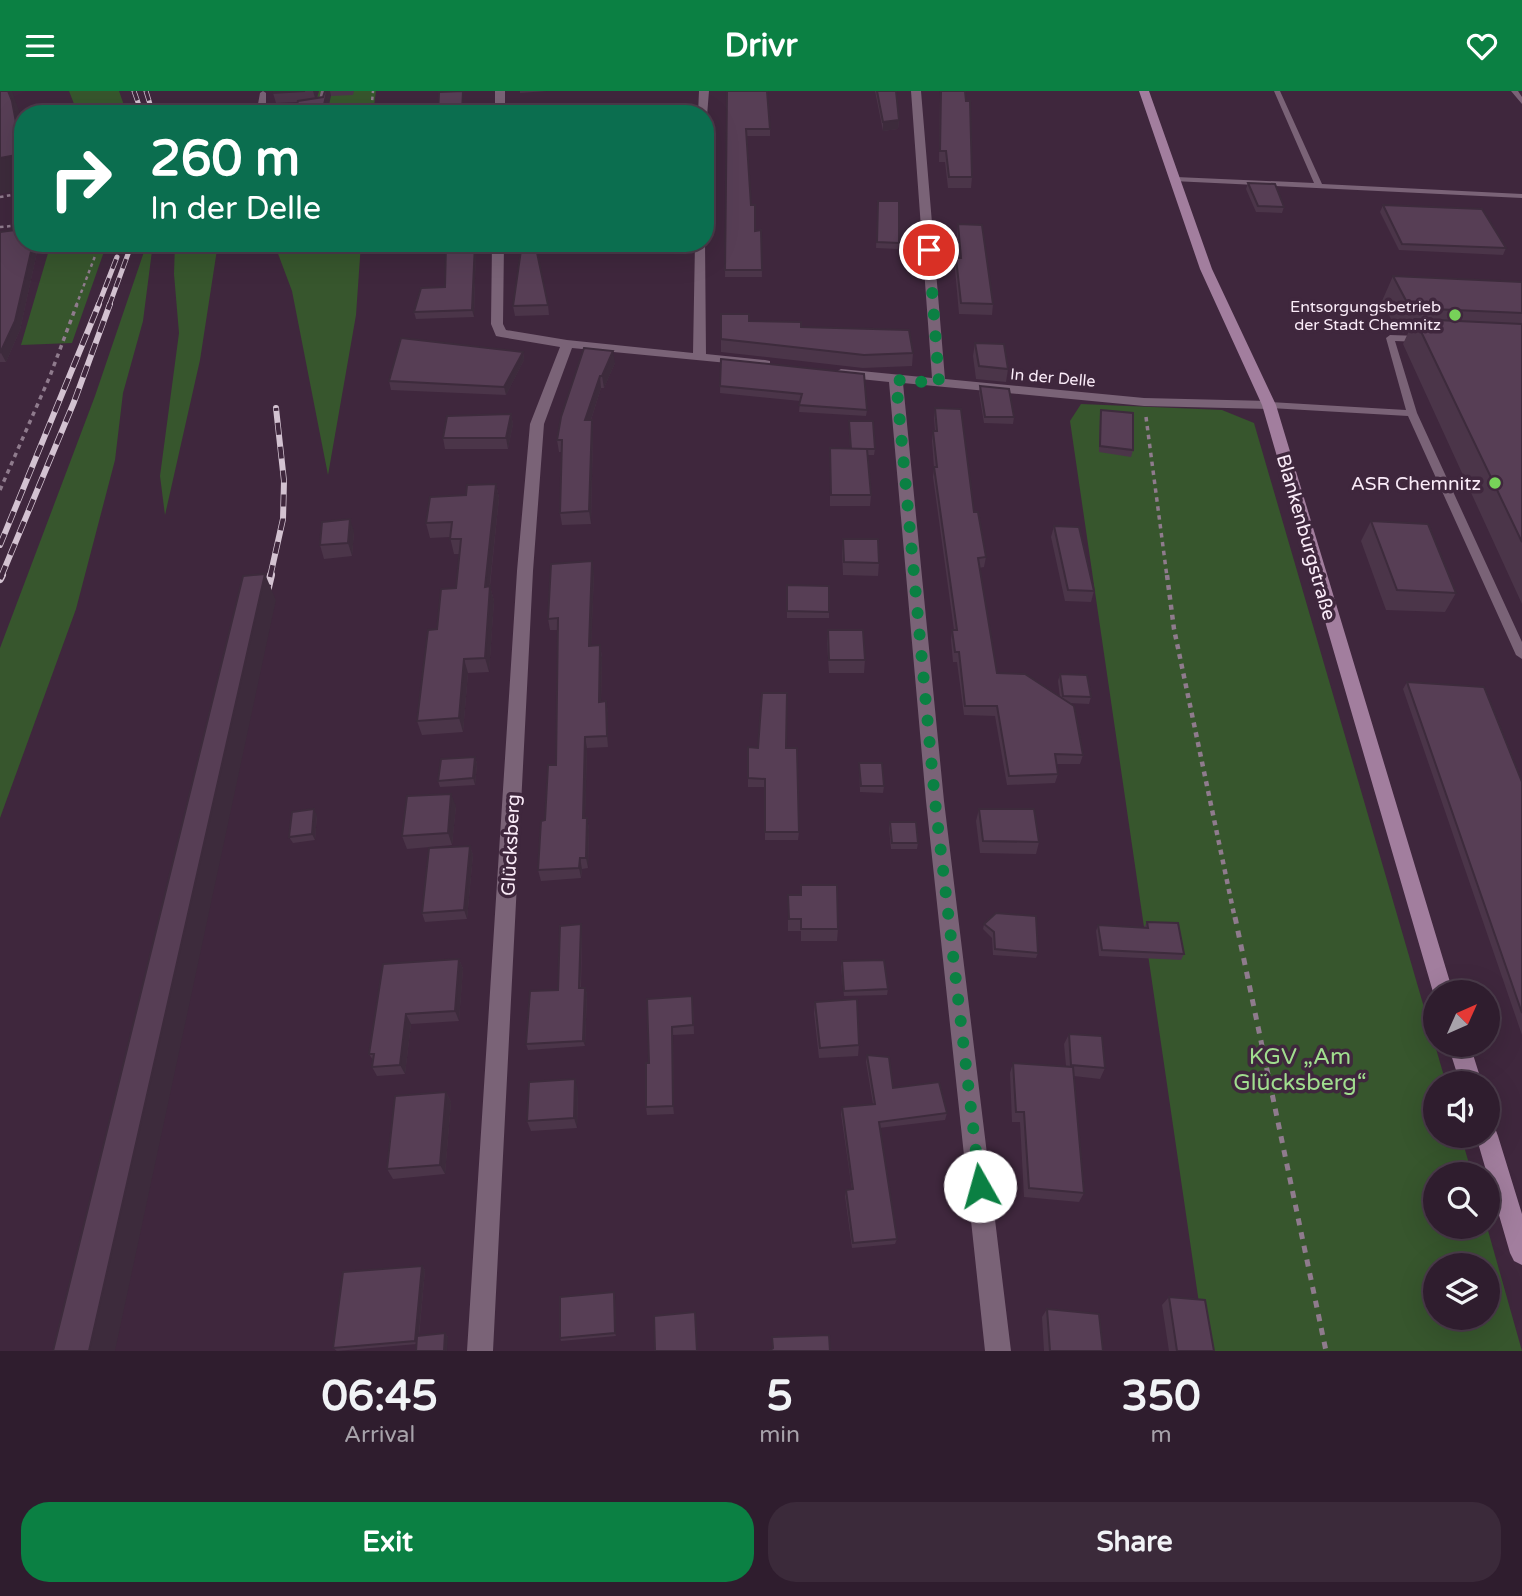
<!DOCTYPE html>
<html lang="en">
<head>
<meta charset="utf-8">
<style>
	:root { --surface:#2f1d2e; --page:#3b2a3a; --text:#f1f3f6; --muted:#a7a2aa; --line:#4a3b4a; --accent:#0b8043 }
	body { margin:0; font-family:"Varela Round",sans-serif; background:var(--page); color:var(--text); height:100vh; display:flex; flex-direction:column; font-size:26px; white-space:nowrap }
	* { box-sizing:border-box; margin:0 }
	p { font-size:23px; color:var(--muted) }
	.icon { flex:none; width:38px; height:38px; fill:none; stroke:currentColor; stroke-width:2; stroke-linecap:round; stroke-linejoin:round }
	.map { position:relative; height:1260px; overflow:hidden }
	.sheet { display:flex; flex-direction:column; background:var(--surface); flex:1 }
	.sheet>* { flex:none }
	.top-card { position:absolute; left:14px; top:14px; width:700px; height:147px; border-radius:28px; box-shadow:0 7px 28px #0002,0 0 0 2px var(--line); background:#0b6e4f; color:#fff; overflow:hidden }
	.needle { width:46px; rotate:45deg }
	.controls { position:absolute; left:1423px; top:889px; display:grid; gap:14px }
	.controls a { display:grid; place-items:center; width:77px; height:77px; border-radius:50%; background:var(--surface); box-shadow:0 7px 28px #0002,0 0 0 2px var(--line); font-size:35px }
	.pin { position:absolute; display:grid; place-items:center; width:60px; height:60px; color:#fff; margin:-30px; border:4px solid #fff; border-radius:50%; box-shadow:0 2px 7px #0007 }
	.me { position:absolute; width:77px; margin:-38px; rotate:353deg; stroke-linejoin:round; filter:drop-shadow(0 0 5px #0008) }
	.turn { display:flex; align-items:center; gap:24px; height:147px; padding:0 21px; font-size:32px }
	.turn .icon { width:91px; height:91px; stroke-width:2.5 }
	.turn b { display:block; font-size:49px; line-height:60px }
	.eta { display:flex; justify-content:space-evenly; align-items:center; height:119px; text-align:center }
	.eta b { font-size:42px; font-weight:700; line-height:49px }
	.action { display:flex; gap:14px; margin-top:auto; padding:14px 21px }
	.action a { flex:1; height:80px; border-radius:28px; background:var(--accent); color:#fff; font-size:28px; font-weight:700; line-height:80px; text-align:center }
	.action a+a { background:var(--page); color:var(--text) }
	header { display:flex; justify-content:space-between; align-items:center; height:91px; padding:0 21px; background:var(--accent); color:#fff; font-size:32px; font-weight:700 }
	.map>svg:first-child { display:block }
	.green { fill:#37562d; fill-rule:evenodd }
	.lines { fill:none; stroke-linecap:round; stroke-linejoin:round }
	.path-far3 { stroke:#8f7b8d; stroke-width:2.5; stroke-dasharray:3.5 3.5; stroke-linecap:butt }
	.path-far2 { stroke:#8f7b8d; stroke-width:3.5; stroke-dasharray:4.5 4.5; stroke-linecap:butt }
	.path-far1 { stroke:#8f7b8d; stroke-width:4.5; stroke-dasharray:5 5; stroke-linecap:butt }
	.path { stroke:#8f7b8d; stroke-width:5; stroke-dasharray:7 7; stroke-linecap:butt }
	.lane { fill:#7a6377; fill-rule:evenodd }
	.street { fill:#7a6377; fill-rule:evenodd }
	.secondary { fill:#a27e9e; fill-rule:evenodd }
	.rail-far2-casing { stroke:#d3c2d1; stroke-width:5 }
	.rail-far1-casing { stroke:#d3c2d1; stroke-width:6 }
	.rail-casing { stroke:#d3c2d1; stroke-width:8 }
	.rail-far2 { stroke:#3f273d; stroke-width:3.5; stroke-dasharray:10; stroke-linecap:butt }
	.rail-far1 { stroke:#3f273d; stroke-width:4.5; stroke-dasharray:12; stroke-linecap:butt }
	.rail { stroke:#3f273d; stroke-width:5; stroke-dasharray:16; stroke-linecap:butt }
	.wall { fill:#4b3549 }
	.shaded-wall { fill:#3d2b3c }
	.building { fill:#573e55; stroke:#3d2b3c; stroke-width:2 }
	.route { stroke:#0b8043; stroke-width:12; stroke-dasharray:0 21.6 }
	.poi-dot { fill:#77d259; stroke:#3f273d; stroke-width:2.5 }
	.labels { text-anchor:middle; stroke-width:7; stroke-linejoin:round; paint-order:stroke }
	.far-poi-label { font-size:16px; fill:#faebf8; stroke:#3f273d; text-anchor:end }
	.far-street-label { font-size:16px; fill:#faebf8; stroke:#3f273d }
	.poi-label { font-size:19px; fill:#faebf8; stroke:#3f273d; text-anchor:end }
	.street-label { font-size:19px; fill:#faebf8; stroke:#3f273d }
	.near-park-label { font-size:23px; fill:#a0dd8e; stroke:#3f273d }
</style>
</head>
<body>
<header><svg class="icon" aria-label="menu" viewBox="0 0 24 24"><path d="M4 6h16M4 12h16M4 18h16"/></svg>Drivr<svg class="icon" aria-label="heart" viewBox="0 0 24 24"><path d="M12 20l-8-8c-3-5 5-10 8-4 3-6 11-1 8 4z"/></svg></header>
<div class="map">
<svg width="1522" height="1260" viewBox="0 0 1522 1260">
	<rect width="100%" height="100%" fill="#3f273d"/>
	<!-- green -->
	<path class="green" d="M69,0H119L127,23H78Z
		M316,0H376L373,23H249L312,19Z
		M51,152H107L72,252L21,254Z
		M147,152H153L143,230L123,302L115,369L76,518L0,727V557L95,305Z
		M175,152H218L200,269L165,424L160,385L179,242L174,183Z
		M274,152H361L356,224L328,384L292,200Z
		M1081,313L1222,319L1254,332L1446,992H1435V1045H1461L1472,1083H1435V1136H1487L1522,1260H1206L1070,330ZM1435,1174H1488V1227H1435Z"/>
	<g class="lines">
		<!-- path-far3 -->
		<path class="path-far3" d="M371,23L373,0
			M0,106L23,102
			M0,136L23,134
			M356,160L357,152
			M76,215L100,152"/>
		<!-- path-far2 -->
		<path class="path-far2" d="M1146,326L1167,486
			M0,399L50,285L77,213"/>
		<!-- path-far1 -->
		<path class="path-far1" d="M1167,484L1174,538L1235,828"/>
		<!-- path -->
		<path class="path" d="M1235,826L1326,1260"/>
		<!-- lane -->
		<path class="lane" d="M321,0H327L325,14L321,16L276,19L258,13L260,2L263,0L266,2V12L276,15L318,12Z
			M1274,0H1280L1322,93L1522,103V107L1173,90L1172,88L1176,86L1314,92Z
			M1511,0H1518L1522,6V13Z
			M1390,244L1420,245L1425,248L1420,251L1395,250L1417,322L1522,551V568L1516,564L1408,325L1269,317L1264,314L1269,311L1406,319L1386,247Z"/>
		<!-- street -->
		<path class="street" d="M495,0H505V23H495Z
			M699,0H709L707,25L698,23Z
			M911,0H921L945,288L1144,307L1269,310L1276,314L1269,318L1144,315L903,292L944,710L1011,1260H985L926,710L889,291L841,286L834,282L841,278L932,287Z
			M705,150L706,263L765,269L770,270V276L572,257L544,333L533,480L493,1260H467L517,480L530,333L560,256L501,246L496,245L491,233L492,152H504L503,233L506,239L567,249L693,262L695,152H705Z"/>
		<!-- secondary -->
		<path class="secondary" d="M1139,0H1149L1212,178L1276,314L1453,901H1435V906L1433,901L1262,314L1200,178Z
			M1448,954H1470L1482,992H1460Z
			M1488,1034L1495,1037L1498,1045L1522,1123V1174L1514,1170L1510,1162L1476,1045H1488Z"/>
		<!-- rail-far2 casing -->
		<g class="rail-far2-casing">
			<path id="rail-far2" d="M134,0L142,23
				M146,0L153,23
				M98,215L117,166
				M109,215L132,152"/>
		</g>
		<!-- rail-far1 casing -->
		<g class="rail-far1-casing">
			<path id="rail-far1" d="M0,454L99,213
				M1,486L74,311L110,213
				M270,486L283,428L284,390L276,317"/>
		</g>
		<!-- rail casing -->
		<g class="rail-casing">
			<path id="rail" d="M0,488L2,484
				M265,509L271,484"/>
		</g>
		<!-- rail-far2 -->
		<use href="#rail-far2" class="rail-far2"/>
		<!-- rail-far1 -->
		<use href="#rail-far1" class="rail-far1"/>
		<!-- rail -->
		<use href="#rail" class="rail"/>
	</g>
	<!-- wall -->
	<path class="wall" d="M274,0H319L317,7L323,6L325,0H354L353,4L331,5L298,11L276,12L273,2Z
		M520,0H547L520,2Z
		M727,0L770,38V45H747L751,114L755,140L761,139L762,186H725Z
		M875,0H896L899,29L898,38L883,40Z
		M940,0H965L972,86L971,97H948L945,71H939Z
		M1248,92L1284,116L1282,122L1256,121L1246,98Z
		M878,110L899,152L898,158L876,157Z
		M1383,114L1506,157L1503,164L1399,159L1380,121Z
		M958,133L993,213L992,224L959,223L955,178L956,167H959L957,144Z
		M0,141L23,152H39L20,239L6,271H0Z
		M446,152H476L474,226L416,228L414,221L445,196Z
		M1393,185L1522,191V513L1403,253L1408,242H1398L1382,210Z
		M548,214L549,224L515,225L513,215Z
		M749,230L801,236L913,262L912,275L863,277L721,261V248Z
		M975,252L1008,278L1006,291L976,288L973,265Z
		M584,257L615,272L604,297H601L591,329L593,341L591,433L562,434L560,422L561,361H559L557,349Z
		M523,261L524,269L506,304L391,299L389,290Z
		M721,268L867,319L866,325L799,321L800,310L720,302Z
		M980,295L1014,326L1013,333L984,332L979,302Z
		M935,317L974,421L986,466L984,476L979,477L997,582L1060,606L1058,590L1060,583L1091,606L1089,613L1069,612L1083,664L1080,673H1056L1058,683L1055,692L1007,694L995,625L964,624L957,571H953L951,549L952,539H954L933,386L934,377L932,350L933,340H935L934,327Z
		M1101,319L1133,359L1131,366L1099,361L1100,325Z
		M511,323L513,333L508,358H445L443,347Z
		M849,330L875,358L874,364H867L871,404L870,415H830V357L850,358Z
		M496,393L499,407L490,495L494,510L489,581L468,582L463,641L422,644L417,630L437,538L456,497L460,463H454L450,446L430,447L426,432L466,404Z
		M1371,430L1456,502L1445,521L1386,519L1361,450Z
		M1054,435L1094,500L1091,511L1065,510L1051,446Z
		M354,441L352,465L324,468L320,454Z
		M843,448L879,472L878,485L843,484L842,461Z
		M594,482L591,555L600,554L602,566L601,611L606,610L608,622V656L587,657L585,727H587L589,738L588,777L582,778L581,787L541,790L538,779L545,729L556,674L558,539H550L548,528Z
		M787,494L829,521V527H787Z
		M828,539L865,569L864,582H829L827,552Z
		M1407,591L1522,691V944L1403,598Z
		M748,656L786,657L799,741L798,749H765V696H748Z
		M475,666L477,673L475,694L440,696L438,690Z
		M859,672L884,695L883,702L860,701Z
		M456,715L452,754L407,758L402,745Z
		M979,718L1039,751L1036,763L980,762L976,730Z
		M317,724L315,749L293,752L289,746Z
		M890,731L918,752L917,758H891L889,737Z
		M470,755L473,764L467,828L425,831L422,822Z
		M788,804L838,838L837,850H801V840H788Z
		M1147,831L1184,863L1181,869L1099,865L1096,840L1098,834L1144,836Z
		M984,833L1038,862L1036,867L993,864L992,847L983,838Z
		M582,839L581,897H585L587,903L585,955L528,959L526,953L558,899Z
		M459,868L463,878L459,930L411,933L405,983L377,985L372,976L373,969L369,963L383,873Z
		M842,870L888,898L887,904L844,905L841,876Z
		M647,908L693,913L694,943L673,944L674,1023L647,1024L646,1016L649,972Z
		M815,911L859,954L858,965L819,967L814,922Z
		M1069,943L1105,977L1100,988L1074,985L1084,1102L1079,1111L1024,1106L1020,1031H1012L1010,982L1013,972L1066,975L1064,953Z
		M867,964L893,997L947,1022L945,1029L879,1037L897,1148L895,1153L852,1157L845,1105L846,1099H852L841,1023L842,1016L873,1013L866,971Z
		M578,999L577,1037L531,1040L527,1030Z
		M446,1001L451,1011L445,1083L393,1088L387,1078Z
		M422,1175L425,1179L419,1245L445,1242L448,1246L417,1253L337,1260L333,1257Z
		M615,1205L616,1245L561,1250L560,1247Z
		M1169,1206L1214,1260H1169L1162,1214Z
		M1047,1218L1103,1260H1044L1042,1226Z"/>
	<!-- shaded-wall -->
	<path class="shaded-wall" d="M8,0H12L23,31V99L0,103V67Z
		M313,0H319L316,10Z
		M327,0H330L331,5L327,23H322Z
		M899,29L898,38L883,40V31Z
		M33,152H39L20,239L6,271L1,262Z
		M475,152H476L474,226L472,219Z
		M613,260L615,272L604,297L602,285Z
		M523,261L524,269L506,304L504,296Z
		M600,285L601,297L587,341L585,329Z
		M511,323L513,333L508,358L506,347Z
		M592,329L593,341L591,433L589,420Z
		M496,393L499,407L488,510L485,496Z
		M350,428L354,441L352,465L348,452Z
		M592,470L594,482L591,566L589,555Z
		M265,483L276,509L115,1260H89Z
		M490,495L494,510L489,581L485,567Z
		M600,554L602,566L601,622L599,611Z
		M464,568L468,582L463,641L459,627Z
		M606,610L608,622V656L607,645Z
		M585,646L587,657L585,738L583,727Z
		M475,666L477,673L475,694L473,687Z
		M451,703L456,715L452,754L448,742Z
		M314,718L317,724L315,749L312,743Z
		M587,727L589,738L588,777L586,767Z
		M470,755L473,764L467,828L464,819Z
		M580,767L582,778L581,787L579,777Z
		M581,833L582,839L580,903L579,897Z
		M459,868L463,878L459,930L455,920Z
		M585,897L587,903L585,955L583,950Z
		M406,923L411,933L405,983L400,974Z
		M672,936L673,944L674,1023L673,1015Z
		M575,988L578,999L577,1037L574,1027Z
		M446,1001L451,1011L445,1083L440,1074Z
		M422,1175L425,1179L418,1253L415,1250Z
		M614,1201L615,1205L616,1245L615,1242Z
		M445,1242L448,1246L447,1260H444Z"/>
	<!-- building -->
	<path class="building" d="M0,0H8L12,10L22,63L0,67Z
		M274,0H305L273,2Z
		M325,0H327L322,23H294L298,10L323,6Z
		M463,0L462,23H438L439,1Z
		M727,0H767L770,38H746L751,114H755V140L761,139L762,179H725Z
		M877,0H896L899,29L883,31Z
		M941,0H965L966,10H970L972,86H949L946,60H940Z
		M1248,92L1275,93L1284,116L1258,115Z
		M878,110H899V152L877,151Z
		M1383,114L1482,118L1506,157L1402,153Z
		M958,133L982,134L993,213L961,212L956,167H961Z
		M23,138V152H33L15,230L0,262V141Z
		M446,152H475L472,219L414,221L421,197L445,196Z
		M522,152H535L548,214L513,215Z
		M1393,185L1522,191V222L1410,217Z
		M721,223H749V230L801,231V236L909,239L913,262L864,264L721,248Z
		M1415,228L1522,233V451Z
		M401,247L523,261L504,296L389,290Z
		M975,252L1004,253L1008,278L979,275Z
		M584,257L613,260L602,285H600L585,329H592L589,420L560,422L562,349H557L561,326Z
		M721,268L864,283L867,319L799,314L802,303L720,295Z
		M980,295L1009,298L1014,326H985Z
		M935,317L961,318L974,421H978L986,466L978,467L997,582L1025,583L1074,615L1083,664L1055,663L1058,683L1009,685L997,615H965L959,561H955L952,539H957L934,376H937L933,340H937Z
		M1101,319L1133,322V359L1100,355Z
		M511,323L506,347H443L447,325Z
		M849,330H873L875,358H851Z
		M830,357L867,358L871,404H831Z
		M496,393L485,496L490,495L485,567L464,568L459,627L417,630L428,539L437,538L441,498L456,497L461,448H450L452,431L426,432L430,406L466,404L467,394Z
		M350,428L348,452L320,454L322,431Z
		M1371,430L1428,433L1456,502L1397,499Z
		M1054,435L1079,436L1094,500L1068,499Z
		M843,448H878L879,472L844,471Z
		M592,470L589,555L600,554L599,611L606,610L607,645L585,646L583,727H587L586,767H580L579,777L538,779L541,730L545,729L548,674H556L558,527L548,528L551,473Z
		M265,483L89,1260H53L243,485Z
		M787,494L829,495V521L787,520Z
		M828,539H863L865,569H829Z
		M1060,583L1087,584L1091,606L1063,605Z
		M1407,591L1484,596L1522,691V922Z
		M762,602H787L786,657H797L799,741H765V688L748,687V656L758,657Z
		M475,666L473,687L438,690L441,668Z
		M859,672H882L884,695H861Z
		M451,703L448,742L402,745L407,705Z
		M314,718L312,743L289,746L292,721Z
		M979,718H1034L1039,751L983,750Z
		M890,731H916L918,752H892Z
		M470,755L464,819L422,822L429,757Z
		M801,794H837L838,838H801V828H789L788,804H801Z
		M996,822L1036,825L1038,862L995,858L994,841L984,833Z
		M1147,831L1178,832L1184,863L1102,859L1098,834L1148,837Z
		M581,833L579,897H585L583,950L526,953L530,900L558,899L560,835Z
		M459,868L455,920L406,923L400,974L372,976L374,963H369L383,873Z
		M884,869L888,898L844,900L842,870Z
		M692,905L693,934L672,936L673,1015L646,1016V972H649L647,908Z
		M857,908L859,954L820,957L815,911Z
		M1069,943L1102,945L1105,977L1071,974Z
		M867,964L889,966L893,997L939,991L947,1022L879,1031L897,1148L853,1152L846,1099L853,1098L842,1016L875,1013Z
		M1013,972L1073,976L1084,1102L1029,1097L1024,1021H1016Z
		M575,988L574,1027L527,1030L529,991Z
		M446,1001L440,1074L387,1078L395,1005Z
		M422,1175L415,1250L333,1257L343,1181Z
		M614,1201L615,1242L560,1247V1206Z
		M1169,1206L1205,1209L1214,1260H1177Z
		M1047,1218L1099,1223L1103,1260H1050Z
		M695,1221L697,1260H655L654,1225Z
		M445,1242L444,1260H416L417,1245Z
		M829,1244L830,1260H769L773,1257L772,1246Z"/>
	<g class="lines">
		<!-- route -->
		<path class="route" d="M929,159L939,292L896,289L935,710L980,1095"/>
	</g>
	<!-- markers -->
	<g class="poi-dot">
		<circle cx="1455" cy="224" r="7"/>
		<circle cx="1495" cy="392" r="7"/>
	</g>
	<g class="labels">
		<!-- far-poi labels -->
		<g class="far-poi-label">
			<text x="1441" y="221">Entsorgungsbetrieb<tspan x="1441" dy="18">der Stadt Chemnitz</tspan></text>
		</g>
		<!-- far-street labels -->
		<g class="far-street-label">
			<text transform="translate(1053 286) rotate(5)" y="6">In der Delle</text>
		</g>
		<!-- poi labels -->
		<g class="poi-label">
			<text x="1481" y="399">ASR Chemnitz</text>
		</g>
		<!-- street labels -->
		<g class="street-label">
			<text transform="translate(1307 446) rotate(74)" y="7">Blankenburgstraße</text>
			<text transform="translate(510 754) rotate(-87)" y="7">Glücksberg</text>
		</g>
		<!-- near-park labels -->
		<g class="near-park-label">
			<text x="1300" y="973">KGV „Am<tspan x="1300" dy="26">Glücksberg“</tspan></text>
		</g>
	</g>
</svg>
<div class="controls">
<a><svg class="needle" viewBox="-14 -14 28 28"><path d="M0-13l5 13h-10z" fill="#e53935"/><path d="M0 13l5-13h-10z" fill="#a7a2aa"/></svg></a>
<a><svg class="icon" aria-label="sound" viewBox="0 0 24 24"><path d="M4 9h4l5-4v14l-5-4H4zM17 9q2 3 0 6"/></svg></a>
<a><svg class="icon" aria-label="search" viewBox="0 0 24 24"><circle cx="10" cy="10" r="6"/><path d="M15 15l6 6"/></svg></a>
<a><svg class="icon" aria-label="layers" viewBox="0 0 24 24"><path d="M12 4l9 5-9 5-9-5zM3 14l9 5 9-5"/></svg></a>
</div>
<div class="pin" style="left:929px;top:159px;background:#d93025"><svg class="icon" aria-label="arrive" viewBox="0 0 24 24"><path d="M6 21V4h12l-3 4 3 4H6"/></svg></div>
<svg class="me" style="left:980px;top:1095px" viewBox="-20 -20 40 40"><circle r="19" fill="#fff"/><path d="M0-13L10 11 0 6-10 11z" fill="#0b8043"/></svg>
<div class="top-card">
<div class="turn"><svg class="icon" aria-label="right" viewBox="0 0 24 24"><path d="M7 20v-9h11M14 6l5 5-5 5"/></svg><div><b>260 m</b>In der Delle</div></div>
</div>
</div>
<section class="sheet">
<div class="eta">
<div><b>06:45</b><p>Arrival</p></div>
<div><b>5</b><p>min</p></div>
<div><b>350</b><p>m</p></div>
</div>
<div class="action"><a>Exit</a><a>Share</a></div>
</section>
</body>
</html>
